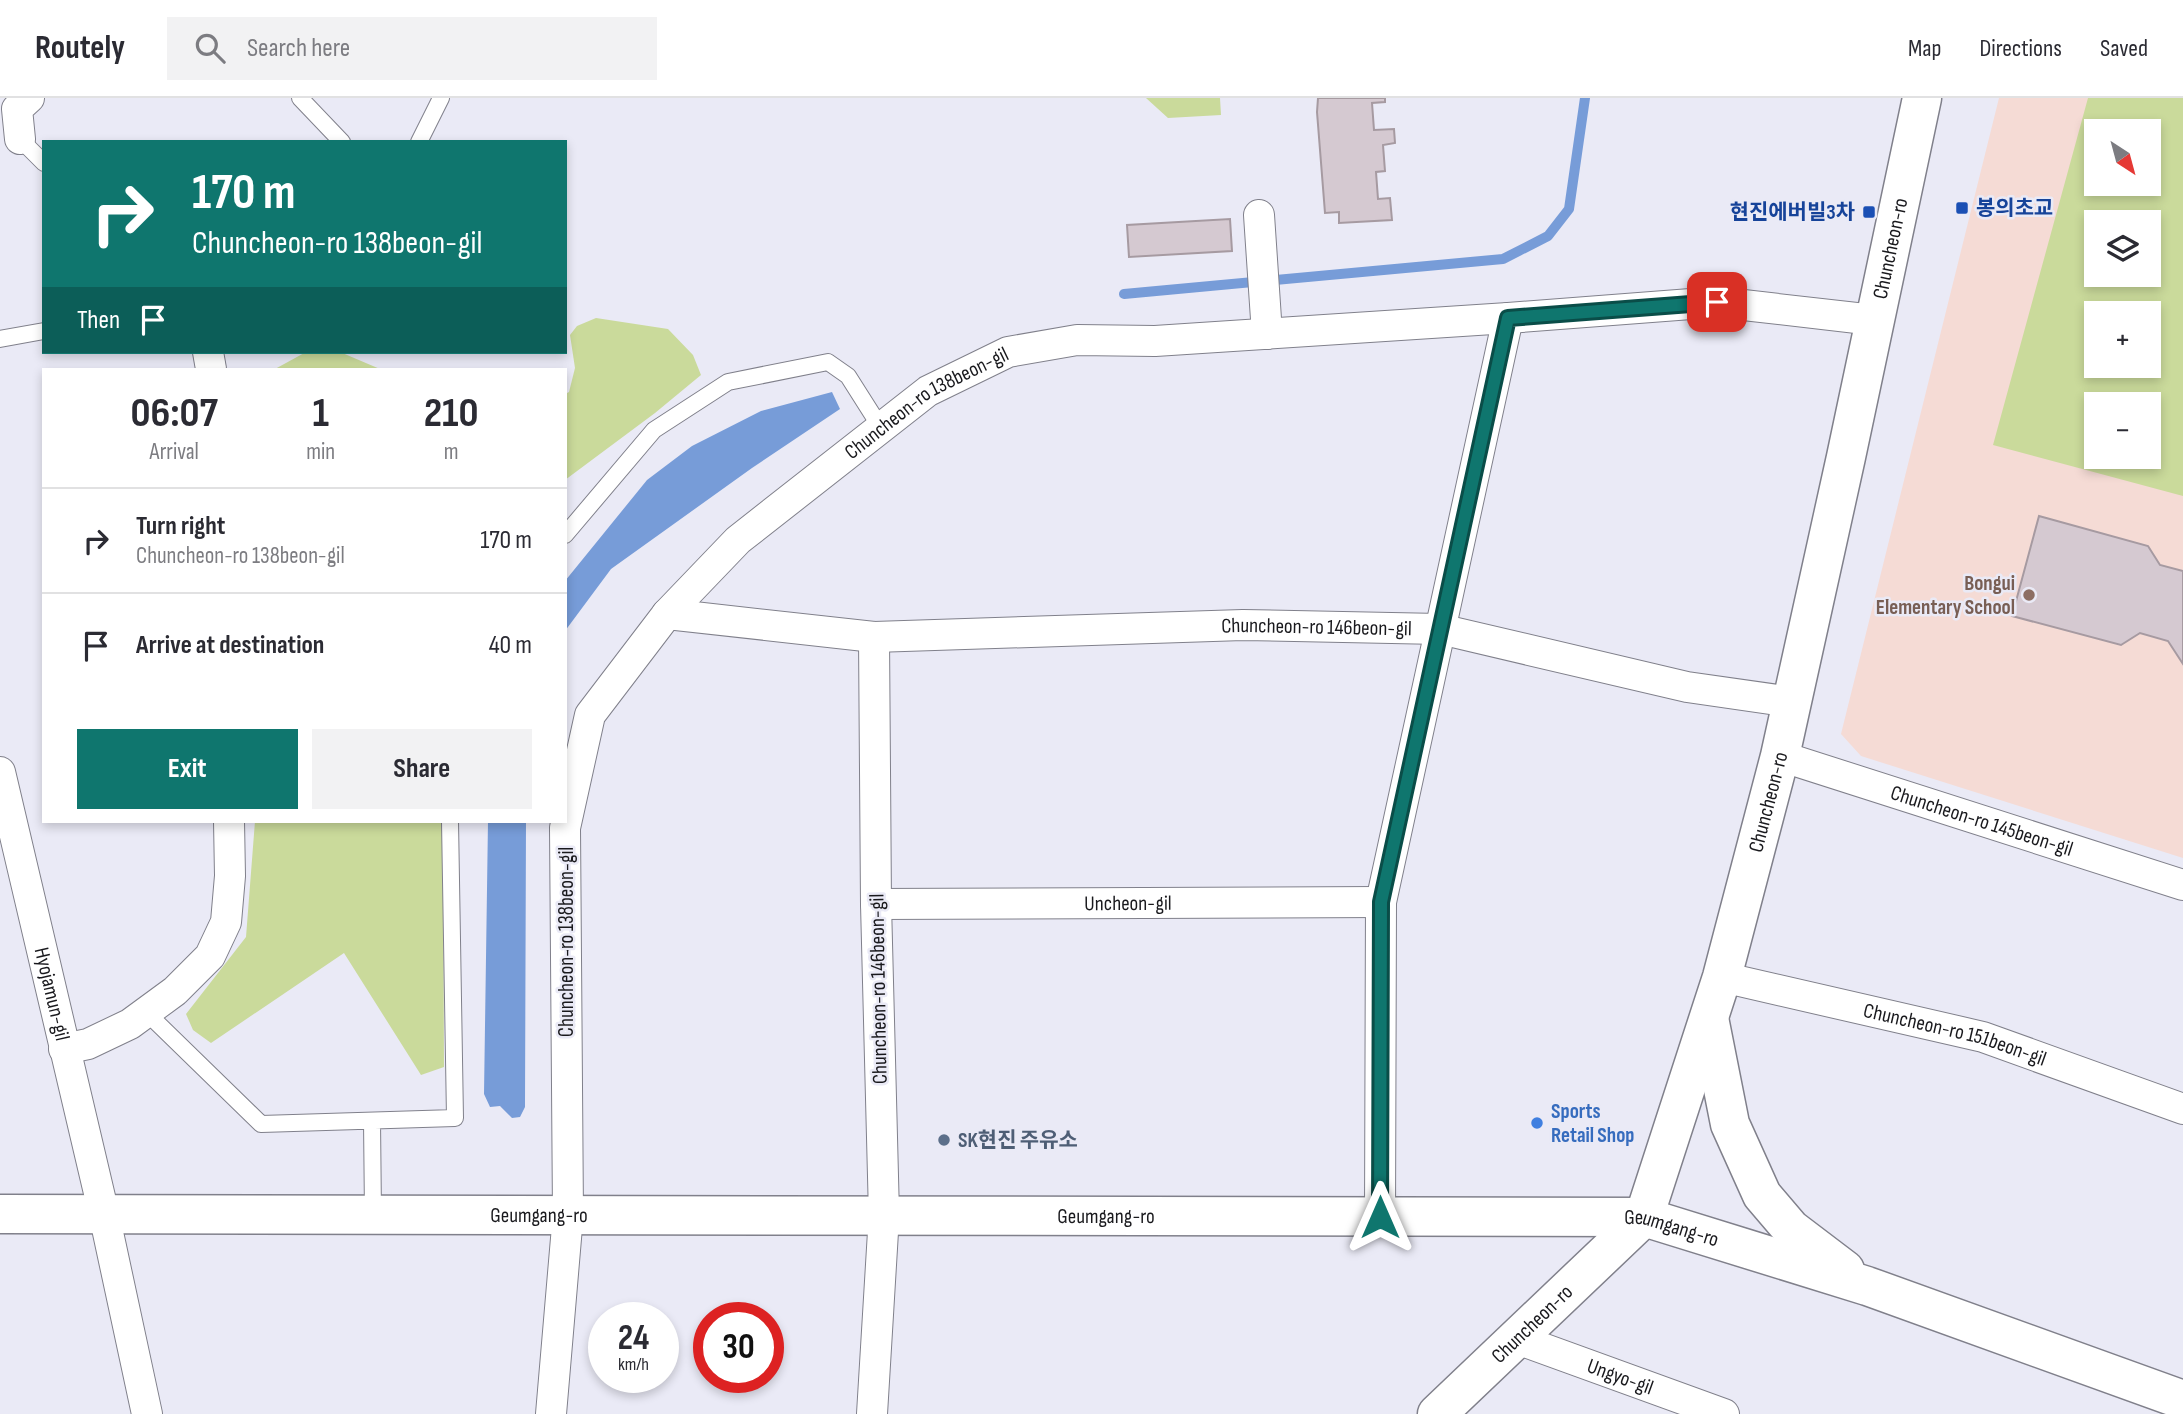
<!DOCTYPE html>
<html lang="en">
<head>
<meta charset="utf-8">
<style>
	:root { --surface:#fff; --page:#f2f2f3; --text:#2b2b33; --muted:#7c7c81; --line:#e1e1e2; --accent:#0f766e }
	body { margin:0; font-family:"Sofia Sans Condensed","Noto Sans KR",sans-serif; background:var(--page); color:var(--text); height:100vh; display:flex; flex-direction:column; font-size:26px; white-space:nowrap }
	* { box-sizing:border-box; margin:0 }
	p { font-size:23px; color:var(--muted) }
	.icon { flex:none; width:38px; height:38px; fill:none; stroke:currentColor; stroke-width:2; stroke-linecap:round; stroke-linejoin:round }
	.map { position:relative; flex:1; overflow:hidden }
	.panel { position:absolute; left:42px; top:270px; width:525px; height:455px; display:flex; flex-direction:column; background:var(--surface); border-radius:0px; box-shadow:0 4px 10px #0003 }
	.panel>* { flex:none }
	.top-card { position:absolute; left:42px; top:42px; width:525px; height:214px; border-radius:0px; box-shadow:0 4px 10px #0003; background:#0f766e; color:#fff; overflow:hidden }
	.needle { width:46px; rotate:144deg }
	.buttons { position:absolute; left:2084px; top:21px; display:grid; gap:14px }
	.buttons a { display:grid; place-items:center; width:77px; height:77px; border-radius:0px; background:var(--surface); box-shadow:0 4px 10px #0003; font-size:35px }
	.speed { position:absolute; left:588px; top:1204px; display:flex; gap:14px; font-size:35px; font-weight:700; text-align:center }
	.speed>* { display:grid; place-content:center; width:91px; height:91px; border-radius:50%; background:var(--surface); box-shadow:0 4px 10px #0003; line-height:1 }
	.speed small { font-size:18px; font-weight:400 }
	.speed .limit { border:10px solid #d22; background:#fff; color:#111 }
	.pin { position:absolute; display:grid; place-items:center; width:60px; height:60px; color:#fff; margin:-30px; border-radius:14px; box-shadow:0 4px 10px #0006 }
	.me { position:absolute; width:77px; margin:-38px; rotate:0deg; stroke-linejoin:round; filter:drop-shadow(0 0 5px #0008) }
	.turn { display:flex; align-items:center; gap:24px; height:147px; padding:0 35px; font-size:32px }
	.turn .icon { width:91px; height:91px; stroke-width:2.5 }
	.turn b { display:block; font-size:49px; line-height:60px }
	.then { display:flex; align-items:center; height:66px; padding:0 35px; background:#0003; gap:14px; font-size:26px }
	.eta { display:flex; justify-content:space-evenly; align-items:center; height:119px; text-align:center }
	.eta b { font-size:42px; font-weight:700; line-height:49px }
	.button { display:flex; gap:14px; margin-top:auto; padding:14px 35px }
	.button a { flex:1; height:80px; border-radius:0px; background:var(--accent); color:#fff; font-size:28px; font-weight:700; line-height:80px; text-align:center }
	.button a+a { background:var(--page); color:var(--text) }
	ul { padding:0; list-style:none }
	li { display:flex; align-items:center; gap:21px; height:105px; padding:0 35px; border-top:2px solid var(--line) }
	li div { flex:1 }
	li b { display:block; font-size:26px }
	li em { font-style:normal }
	header { display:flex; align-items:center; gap:42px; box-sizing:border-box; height:98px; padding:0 35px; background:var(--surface); border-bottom:2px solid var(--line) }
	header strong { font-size:33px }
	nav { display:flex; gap:38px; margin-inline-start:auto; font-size:24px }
	.search { width:490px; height:63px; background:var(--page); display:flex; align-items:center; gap:18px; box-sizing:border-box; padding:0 24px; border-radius:0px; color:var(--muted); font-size:26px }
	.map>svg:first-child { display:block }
	.education { fill:#f5dbd5; fill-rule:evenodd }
	.green { fill:#cada9b; fill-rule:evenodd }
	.water { fill:#779cd8 }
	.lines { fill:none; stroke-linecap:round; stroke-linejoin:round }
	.stream { stroke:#779cd8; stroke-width:10 }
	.building { fill:#d5c9d1; stroke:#a69aa1; stroke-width:2 }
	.service-casing { stroke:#80808b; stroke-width:18 }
	.minor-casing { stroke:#80808b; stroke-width:32 }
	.tertiary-casing { stroke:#80808b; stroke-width:41 }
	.service { stroke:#fff; stroke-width:16 }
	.minor { stroke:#fff; stroke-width:30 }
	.tertiary { stroke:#fff; stroke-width:38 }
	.route-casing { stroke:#0a4d48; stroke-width:18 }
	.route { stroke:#0f766e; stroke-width:12 }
	.transit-dot { fill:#1a4fb4; stroke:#eaeaf6; stroke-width:2.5 }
	.education-dot { fill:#8d6e63; stroke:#eaeaf6; stroke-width:2.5 }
	.shop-dot { fill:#3f7fe0; stroke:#eaeaf6; stroke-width:2.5 }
	.service-dot { fill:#5c6f8a; stroke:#eaeaf6; stroke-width:2.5 }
	.labels { text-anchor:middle; stroke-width:5; stroke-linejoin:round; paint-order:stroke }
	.transit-label { font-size:21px; font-weight:bold; fill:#164399; stroke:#eaeaf6; text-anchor:start }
	.street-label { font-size:21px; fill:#19191d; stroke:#eaeaf6 }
	.education-label { font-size:21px; font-weight:bold; fill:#785e54; stroke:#eaeaf6; text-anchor:end }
	.shop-label { font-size:21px; font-weight:bold; fill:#366cbe; stroke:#eaeaf6; text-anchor:start }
	.service-label { font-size:21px; font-weight:bold; fill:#4e5e75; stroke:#eaeaf6; text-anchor:start }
</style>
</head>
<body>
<header>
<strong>Routely</strong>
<div class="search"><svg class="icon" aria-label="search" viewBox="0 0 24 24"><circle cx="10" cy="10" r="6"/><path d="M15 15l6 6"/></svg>Search here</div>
<nav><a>Map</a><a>Directions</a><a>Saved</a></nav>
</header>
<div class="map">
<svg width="2183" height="1316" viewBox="0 0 2183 1316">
	<rect width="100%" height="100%" fill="#eaeaf6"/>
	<!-- education -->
	<path class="education" d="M1999,0H2183V760L1861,658L1841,636ZM2096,33H2149V86H2096ZM2096,124H2149V177H2096ZM2096,215H2149V268H2096ZM2096,306H2149V359H2096Z"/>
	<!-- green -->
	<path class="green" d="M1146,0H1220L1221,17L1168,20Z
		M2088,0H2183V398L1993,347ZM2096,33H2149V86H2096ZM2096,124H2149V177H2096ZM2096,215H2149V268H2096ZM2096,306H2149V359H2096Z
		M596,220L668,231L693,257L701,277L655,315L565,382V296L569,294L575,270L570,237L577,228Z
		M306,254H340L380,271H275Z
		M255,723H443L444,969L421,977L344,855L211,945L193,932L186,916L246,839Z"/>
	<!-- water -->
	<path class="water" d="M832,294L840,311L752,370L611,471L565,533V483L647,382L692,348L761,313Z
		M488,723H526L525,1009L520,1019L512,1020L500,1008L490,1009L484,996Z"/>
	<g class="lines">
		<!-- stream -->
		<path class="stream" d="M1124,196L1503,161L1548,138L1569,111L1585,0"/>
	</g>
	<!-- building -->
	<path class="building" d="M1318,0H1385V4L1372,5L1374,32L1394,31L1395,45L1383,47L1385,73L1376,74L1378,101L1390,100L1392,122L1339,125V114L1325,115L1317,14Z
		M1230,121L1232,153L1129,159L1127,127Z
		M2039,418L2148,448L2160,467L2183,473V566L2168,543L2140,535L2121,547L2012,518Z"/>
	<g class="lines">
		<!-- service casing -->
		<g class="service-casing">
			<path id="service" d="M300,0L342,44
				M20,41L44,65
				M419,44L441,0
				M0,241L44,233
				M565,437L654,332L728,284L828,264L848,278L881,330
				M146,914L261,1026L455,1020L450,723
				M372,1023L373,1116"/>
		</g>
		<!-- minor casing -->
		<g class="minor-casing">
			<g id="minor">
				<path d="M20,41L17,11L29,0"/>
				<path d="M1259,117L1267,236"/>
				<path d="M208,254L211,271"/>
				<path id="s1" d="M667,516L874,539L1243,527L1440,531L1687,589L1792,604"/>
				<path id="s2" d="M1780,658L2183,787"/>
				<path id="s3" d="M0,674L104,1116L147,1316"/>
				<path id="s4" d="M876,806L1381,804"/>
				<path id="s5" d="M1722,879L1983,939L2183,1011"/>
				<path d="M64,951L88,946L130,926L175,893L210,858L226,824L230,778L229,723"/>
				<path d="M1380,1119L1381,804L1508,220"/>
				<path id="s6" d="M1517,1241L1724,1316"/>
				<path id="s7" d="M551,1316L568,1117L565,730L590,617L667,516L738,442L928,293L1008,254L1077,242L1155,243L1508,220L1717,204L1874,222"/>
				<path d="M872,1316L884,1117L876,806L874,539"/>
			</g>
		</g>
		<!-- tertiary casing -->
		<g class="tertiary-casing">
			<g id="tertiary">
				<path d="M1710,925L1730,1026L1762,1097L1791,1131L1845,1172"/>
				<path id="s8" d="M0,1116L1644,1119L1867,1188L2183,1302"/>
				<path id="s9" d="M1437,1316L1644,1119L1722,879L1780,658L1846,359L1922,0"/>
			</g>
		</g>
		<!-- service -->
		<use href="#service" class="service"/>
		<!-- minor -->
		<use href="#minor" class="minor"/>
		<!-- tertiary -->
		<use href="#tertiary" class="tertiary"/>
	</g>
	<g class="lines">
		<!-- route casing -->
		<g class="route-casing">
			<path id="route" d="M1380,1119L1381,804L1508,220L1717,204"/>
		</g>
		<!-- route -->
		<use href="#route" class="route"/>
	</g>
	<!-- markers -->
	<g class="transit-dot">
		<rect x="1955" y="103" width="14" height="14" rx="3.5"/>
		<rect x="1862" y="107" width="14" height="14" rx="3.5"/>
	</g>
	<circle class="education-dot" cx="2029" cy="497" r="7"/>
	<circle class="shop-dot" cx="1537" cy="1025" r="7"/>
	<circle class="service-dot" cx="944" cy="1042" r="7"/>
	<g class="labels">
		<!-- transit labels -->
		<g class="transit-label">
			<text x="1976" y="117">봉의초교</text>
			<text x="1855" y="121" text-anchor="end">현진에버빌3차</text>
		</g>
		<!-- street labels -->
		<g class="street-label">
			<text dy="7" stroke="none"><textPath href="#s9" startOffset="1286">Chuncheon-ro</textPath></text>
			<text dy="7" stroke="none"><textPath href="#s7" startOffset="1166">Chuncheon-ro 138beon-gil</textPath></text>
			<text dy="7" stroke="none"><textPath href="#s1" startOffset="651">Chuncheon-ro 146beon-gil</textPath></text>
			<text dy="7" stroke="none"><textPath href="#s9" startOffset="719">Chuncheon-ro</textPath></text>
			<text dy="7" stroke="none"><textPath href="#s2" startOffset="212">Chuncheon-ro 145beon-gil</textPath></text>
			<text dy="7" stroke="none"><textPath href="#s4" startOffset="252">Uncheon-gil</textPath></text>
			<text transform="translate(566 844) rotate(-90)" y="7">Chuncheon-ro 138beon-gil</text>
			<text transform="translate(878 891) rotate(-91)" y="7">Chuncheon-ro 146beon-gil</text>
			<text dy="7" stroke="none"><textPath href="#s3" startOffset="228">Hyojamun-gil</textPath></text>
			<text dy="7" stroke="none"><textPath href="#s5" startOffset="240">Chuncheon-ro 151beon-gil</textPath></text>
			<text dy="7" stroke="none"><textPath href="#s8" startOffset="539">Geumgang-ro</textPath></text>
			<text dy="7" stroke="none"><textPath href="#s8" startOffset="1106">Geumgang-ro</textPath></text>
			<text dy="7" stroke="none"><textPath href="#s8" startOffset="1673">Geumgang-ro</textPath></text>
			<text dy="7" stroke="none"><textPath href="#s9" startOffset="131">Chuncheon-ro</textPath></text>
			<text dy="7" stroke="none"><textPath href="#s6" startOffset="110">Ungyo-gil</textPath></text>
		</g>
		<!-- education labels -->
		<g class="education-label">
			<text x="2015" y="492">Bongui<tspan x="2015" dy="24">Elementary School</tspan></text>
		</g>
		<!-- shop labels -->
		<g class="shop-label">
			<text x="1551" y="1020">Sports<tspan x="1551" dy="24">Retail Shop</tspan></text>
		</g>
		<!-- service labels -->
		<g class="service-label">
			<text x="958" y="1049">SK현진 주유소</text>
		</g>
	</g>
</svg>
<div class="buttons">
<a><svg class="needle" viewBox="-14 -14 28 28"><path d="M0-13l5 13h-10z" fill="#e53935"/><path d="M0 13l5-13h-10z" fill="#7c7c81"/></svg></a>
<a><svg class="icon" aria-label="layers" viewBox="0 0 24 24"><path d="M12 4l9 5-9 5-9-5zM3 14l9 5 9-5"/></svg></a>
<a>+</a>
<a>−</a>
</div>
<div class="speed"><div>24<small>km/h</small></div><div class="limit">30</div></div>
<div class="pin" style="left:1717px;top:204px;background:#d93025"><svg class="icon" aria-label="arrive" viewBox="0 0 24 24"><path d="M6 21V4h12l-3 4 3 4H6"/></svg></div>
<svg class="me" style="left:1380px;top:1119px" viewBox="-20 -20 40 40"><path d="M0-17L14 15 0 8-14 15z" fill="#0f766e" stroke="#fff" stroke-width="4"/></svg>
<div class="top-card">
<div class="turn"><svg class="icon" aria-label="right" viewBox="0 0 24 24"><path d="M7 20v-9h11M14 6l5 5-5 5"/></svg><div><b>170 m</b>Chuncheon-ro 138beon-gil</div></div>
<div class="then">Then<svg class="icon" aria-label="arrive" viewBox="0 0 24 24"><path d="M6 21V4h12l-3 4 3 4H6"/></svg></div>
</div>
<section class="panel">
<div class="eta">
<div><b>06:07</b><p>Arrival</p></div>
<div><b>1</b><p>min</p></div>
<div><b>210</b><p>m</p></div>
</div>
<ul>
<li><svg class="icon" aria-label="right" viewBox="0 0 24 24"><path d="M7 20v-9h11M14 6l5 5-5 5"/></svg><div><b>Turn right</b><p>Chuncheon-ro 138beon-gil</p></div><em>170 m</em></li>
<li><svg class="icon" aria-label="arrive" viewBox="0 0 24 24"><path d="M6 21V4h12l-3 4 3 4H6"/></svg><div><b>Arrive at destination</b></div><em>40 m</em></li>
</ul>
<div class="button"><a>Exit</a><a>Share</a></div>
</section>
</div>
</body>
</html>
